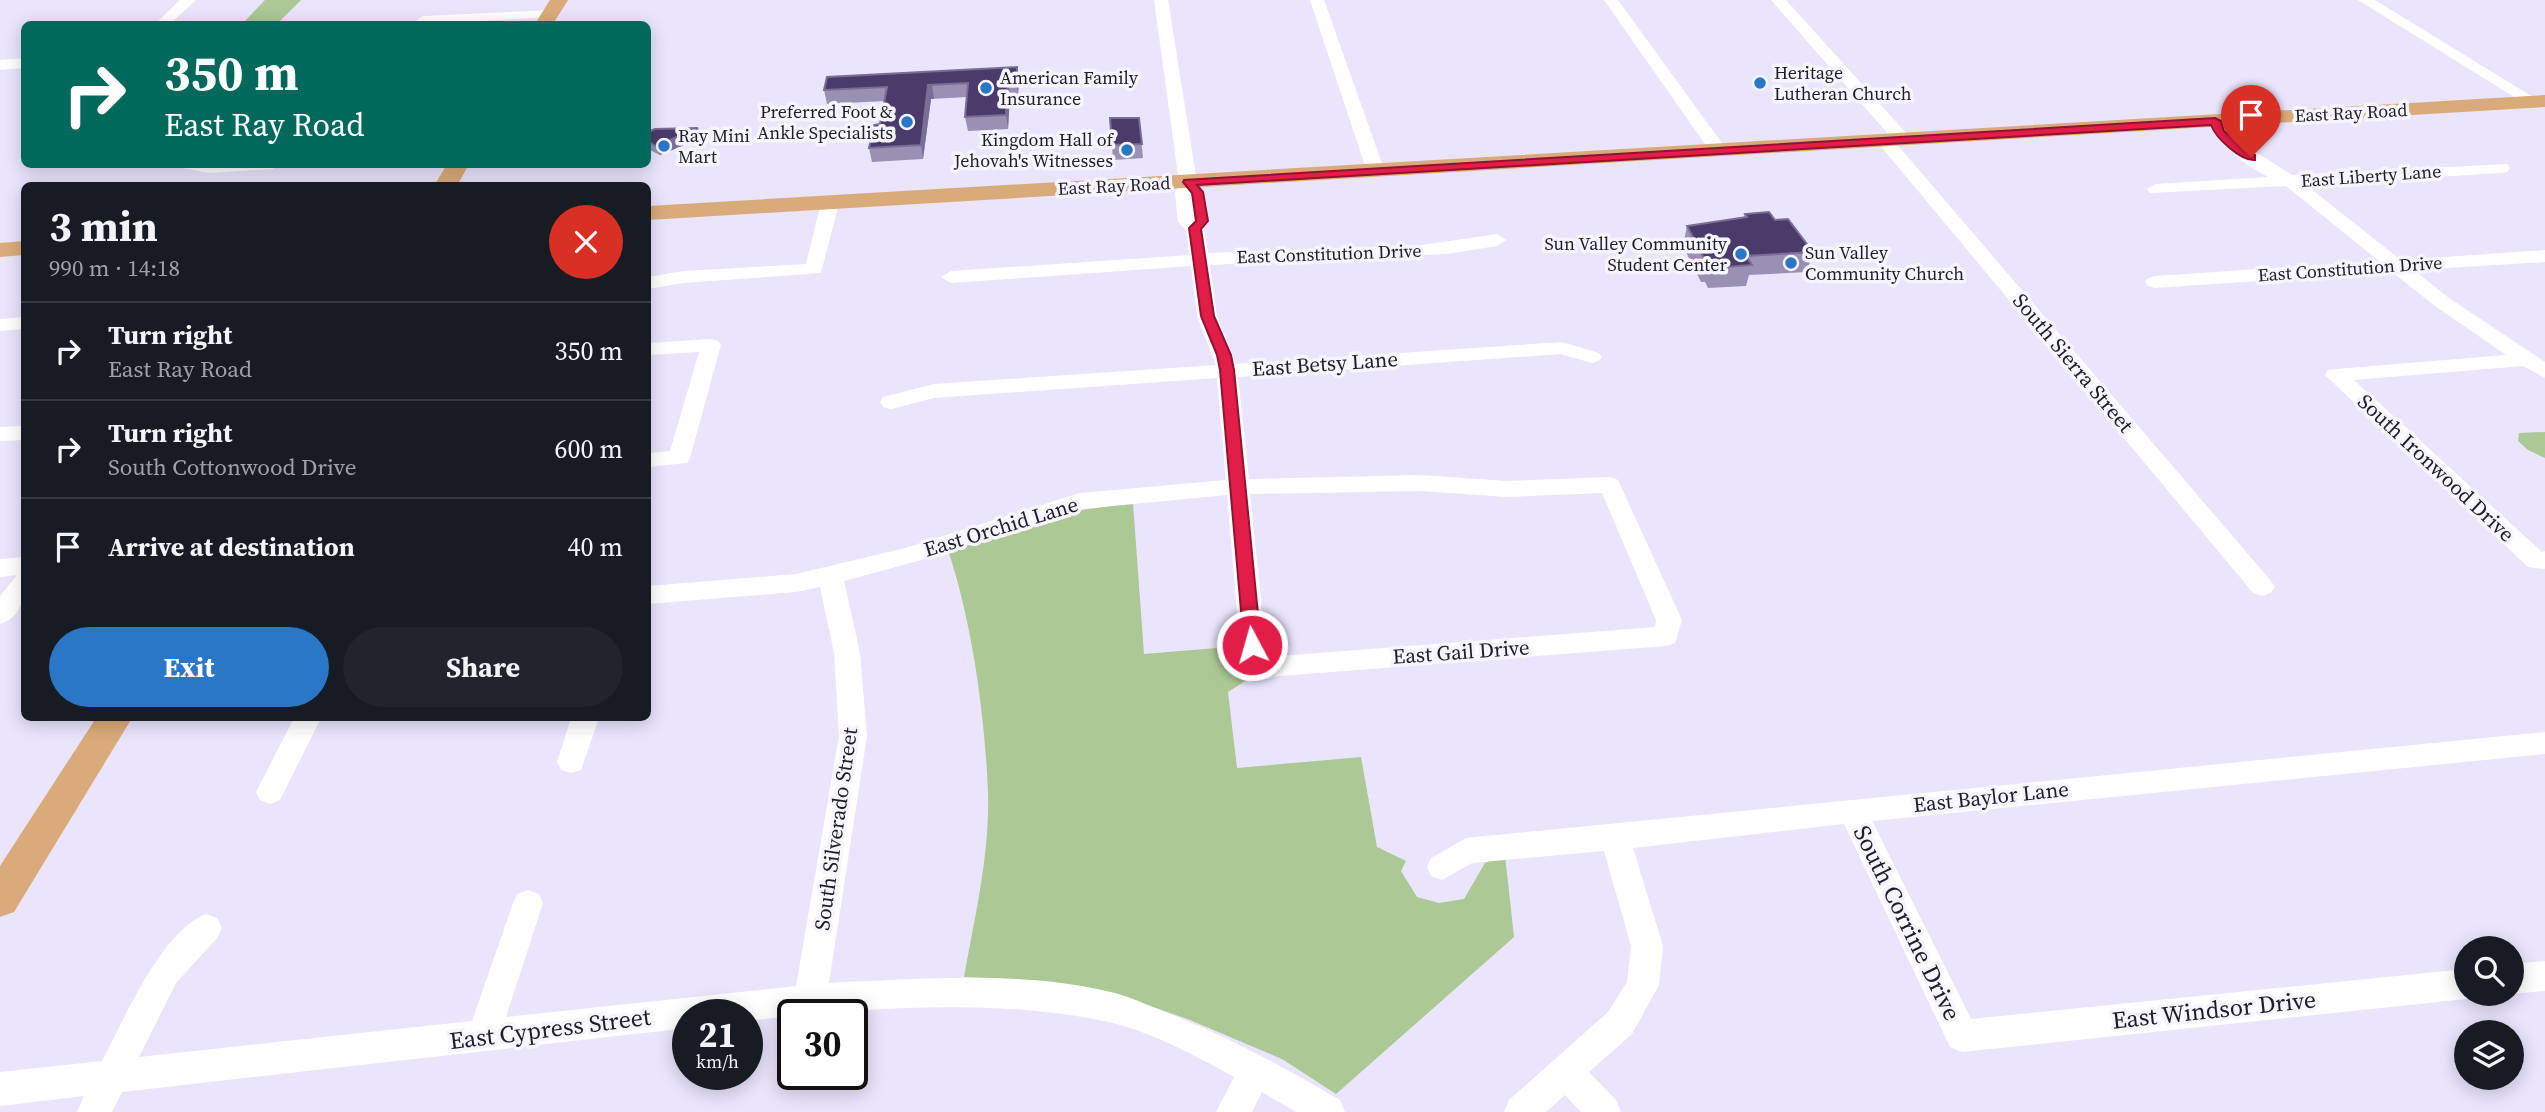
<!DOCTYPE html>
<html lang="en">
<head>
<meta charset="utf-8">
<style>
	:root { --surface:#171b24; --page:#20242c; --text:#f1f3f6; --muted:#9ea1a6; --line:#363941; --accent:#2b77c7 }
	body { margin:0; font-family:"Source Serif 4",serif; background:var(--page); color:var(--text); height:100vh; display:flex; flex-direction:column; font-size:26px; white-space:nowrap }
	* { box-sizing:border-box; margin:0 }
	p { font-size:23px; color:var(--muted) }
	.icon { flex:none; width:38px; height:38px; fill:none; stroke:currentColor; stroke-width:2; stroke-linecap:round; stroke-linejoin:round }
	.map { position:relative; flex:1; overflow:hidden }
	.panel { position:absolute; left:21px; top:182px; width:630px; height:539px; display:flex; flex-direction:column; background:var(--surface); border-radius:10px; box-shadow:0 4px 18px #0003 }
	.panel>* { flex:none }
	.guide { position:absolute; left:21px; top:21px; width:630px; height:147px; border-radius:10px; box-shadow:0 4px 18px #0003; background:#00695c; color:#fff; overflow:hidden }
	.buttons { position:absolute; left:2454px; top:936px; display:grid; gap:14px }
	.buttons a { display:grid; place-items:center; width:70px; height:70px; border-radius:50%; background:var(--surface); box-shadow:0 4px 18px #0003; font-size:35px }
	.speed { position:absolute; left:672px; top:999px; display:flex; gap:14px; font-size:35px; font-weight:700; text-align:center }
	.speed>* { display:grid; place-content:center; width:91px; height:91px; border-radius:50%; background:var(--surface); box-shadow:0 4px 18px #0003; line-height:1 }
	.speed small { font-size:18px; font-weight:400 }
	.speed .limit { border:4px solid #111; border-radius:10px; background:#fff; color:#111 }
	.pin { position:absolute; display:grid; place-items:center; width:60px; height:60px; color:#fff; margin:-72px -30px; border-radius:50% 50% 50% 0; rotate:-45deg; box-shadow:0 0 7px #0007 }
	.pin .icon { rotate:45deg }
	.me { position:absolute; width:77px; margin:-38px; rotate:354deg; stroke-linejoin:round; filter:drop-shadow(0 0 5px #0008) }
	.turn { display:flex; align-items:center; gap:24px; height:147px; padding:0 28px; font-size:32px }
	.turn .icon { width:91px; height:91px; stroke-width:2.5 }
	.turn b { display:block; font-size:49px; line-height:60px }
	.round { display:grid; place-items:center; flex:none; width:74px; height:74px; border-radius:37px; background:var(--page) }
	.headline { display:flex; align-items:center; justify-content:space-between; height:119px; padding:0 28px }
	h1 { font-size:42px; font-weight:700; line-height:52px }
	.cta { display:flex; gap:14px; margin-top:auto; padding:14px 28px }
	.cta a { flex:1; height:80px; border-radius:42px; background:var(--accent); color:#fff; font-size:28px; font-weight:700; line-height:80px; text-align:center }
	.cta a+a { background:var(--page); color:var(--text) }
	ul { padding:0; list-style:none }
	li { display:flex; align-items:center; gap:21px; height:98px; padding:0 28px; border-top:2px solid var(--line) }
	li div { flex:1 }
	li b { display:block; font-size:26px }
	li em { font-style:normal }
	.map>svg:first-child { display:block }
	.green { fill:#abc895 }
	.lines { fill:none; stroke-linecap:round; stroke-linejoin:round }
	.minor { fill:#fff; fill-rule:evenodd }
	.major { fill:#daab7a; fill-rule:evenodd }
	.wall { fill:#9a90b4 }
	.shaded-wall { fill:#7b6e96 }
	.building { fill:#4b3b6b; stroke:#7b6e96; stroke-width:2 }
	.route { fill:#e11d48; stroke:#92132f; stroke-width:2 }
	.poi-dot { fill:#2b77c7; stroke:#f6f4fd; stroke-width:2.5 }
	.labels { text-anchor:middle; stroke-width:7; stroke-linejoin:round; paint-order:stroke }
	.far-poi-label { font-size:18px; fill:#1f1d26; stroke:#f6f4fd; text-anchor:start }
	.far-street-label { font-size:18px; fill:#1f1d26; stroke:#f6f4fd }
	.street-label { font-size:21px; fill:#1f1d26; stroke:#f6f4fd }
	.near-street-label { font-size:24px; fill:#1f1d26; stroke:#f6f4fd }
</style>
</head>
<body>
<div class="map">
<svg width="2545" height="1112" viewBox="0 0 2545 1112">
	<rect width="100%" height="100%" fill="#eae4fc"/>
	<!-- green -->
	<path class="green" d="M265,0H301L277,24H242Z
		M2545,432V458L2528,450L2518,441L2519,433Z
		M1133,503L1144,654L1241,646L1253,676L1228,692L1237,768L1361,757L1377,847L1406,861L1401,871L1417,897L1439,903L1464,899L1485,863L1505,855L1514,937L1336,1094L1282,1059L1190,1020L1122,996L1044,981L964,977C975,916 990,853 988,792C985,715 972,622 948,550L1067,512Z"/>
	<g class="lines">
		<!-- minor -->
		<path class="minor" d="M180,0H196L170,24H155Z
			M1154,0H1168L1197,182L1193,193L1196,220L1204,228L1208,253L1422,245L1497,234L1506,240L1497,246L1447,254L1210,265L1217,316L1236,364L1562,342L1599,353L1602,357L1599,361L1592,363L1561,354L1238,377L1249,479L1420,475L1507,481L1610,477L1618,480L1682,620L1675,643L1666,646L1255,678L1246,675L1242,668L1227,495L1082,509L918,561L844,581L860,653L867,736L829,983C920,979 1026,970 1115,993C1130,997 1145,1004 1160,1010C1223,1034 1282,1066 1340,1100L1345,1112H1296L1262,1092L1252,1112H1216L1234,1077C1198,1057 1152,1032 1112,1023C1001,997 859,1008 747,1021V1015H688V1028L122,1092L112,1112H77L84,1096L0,1106V1072L102,1061C124,1020 161,931 206,914L217,918L222,928L217,938L176,983L139,1057L472,1021L513,903L517,894L528,890L539,894L543,903L506,1017L796,986L839,736L834,653L820,587L796,592L648,604V586L796,574L905,548L1080,493L1226,480L1217,378L934,398L891,409L883,407L880,402L883,397L934,384L1216,365L1197,316L1191,266L951,283L941,277L951,271L1189,255L1186,230L1178,222L1175,193L1179,182ZM1420,491L1507,497L1602,493L1656,620L1655,627L1267,657L1250,494Z
			M1310,0H1324L1384,169L1381,173L1375,174L1366,169Z
			M1604,0H1618L1727,150L1724,154H1712Z
			M1771,0H1786L1907,134L1909,138L1907,142H1895L2271,581L2275,587L2271,593L2262,596L2253,593L1878,143L1876,139L1878,135H1889Z
			M2358,0H2375L2541,102L2539,105H2527Z
			M551,10L556,11L558,14L556,17L423,24L416,20L423,16Z
			M24,58V68L0,70V60Z
			M2215,116L2221,117L2243,144L2292,175L2507,164L2510,168L2507,172L2501,173L2306,185L2401,260L2545,250V262L2414,270L2449,298L2545,362V378L2523,366L2354,380L2542,552L2545,551V569L2528,567L2325,375L2328,370L2336,369L2506,355L2435,306L2392,272L2155,288L2148,286L2145,282L2148,278L2155,276L2379,261L2286,186L2150,193L2147,189L2156,184L2268,177C2243,163 2220,147 2207,121Z
			M180,164H281L273,169L209,173L182,168Z
			M830,198L839,203L821,273L683,283L648,289V277L683,271L806,264L821,203Z
			M24,317V329L0,331V319Z
			M711,339L718,341L721,345L690,458L687,463L648,467V453L670,451L699,352L648,355V343Z
			M24,426V440L0,441V427Z
			M24,557C26,581 28,616 0,624V596L17,575L0,577V559Z
			M294,718H321L280,800L270,804L260,800L256,792Z
			M571,718H599L581,770L571,773L561,770L557,762Z
			M2545,732V754L1872,821L1971,1019L2466,969V994H2478L2466,999L1962,1052L1950,1047L1844,824L1633,848L1663,946L1659,985L1632,1034L1589,1072L1616,1100L1621,1112H1581L1565,1095L1546,1112H1504L1509,1100L1608,1012L1627,982L1631,946L1604,851L1472,863L1442,880L1431,876L1427,867L1431,858L1466,838Z
			M2545,961V991L2511,994V964Z"/>
		<!-- major -->
		<path class="major" d="M550,0H568L553,24H535Z
			M2545,95V107L648,220V206Z
			M447,164H469L457,186H434Z
			M24,241V255L0,257V243Z
			M96,718H132L14,912L0,917V866Z"/>
	</g>
	<!-- wall -->
	<path class="wall" d="M1017,67L1019,81L1018,94L1010,95L1008,129L968,131L965,117L967,97L931,99L923,159L872,162L869,148L880,124L884,101L827,104L824,90Z
		M1110,118H1139L1143,158L1113,160Z
		M648,132L701,138L660,155L648,149Z
		M1745,214L1775,220L1813,252L1807,272L1749,275L1746,286L1708,288L1705,282H1701L1683,246L1687,226L1744,218Z"/>
	<!-- shaded-wall -->
	<path class="shaded-wall" d="M1017,67L1019,81L1018,94L1017,80Z
		M1008,81L1010,95L1008,129L1006,115Z
		M928,85H932L934,99H931L923,159L921,145Z
		M698,128L701,138L660,155L656,146Z"/>
	<!-- building -->
	<path class="building" d="M1017,67V80L1008,81L1006,115L965,117L968,83L928,85L921,145L869,148L874,125L880,124L887,87L824,90L827,77Z
		M1110,118H1139L1142,144L1112,145Z
		M698,128L656,146L648,141V132L655,129Z
		M1769,212L1775,220L1788,219L1813,252L1746,256L1752,265L1714,268L1710,262H1706L1687,226L1747,217L1745,214Z"/>
	<!-- route -->
	<path class="route" d="M2215,118L2221,121L2224,131L2255,155V160C2240,161 2216,138 2211,125L1197,185L1203,192L1208,221L1201,229L1214,316L1231,355L1234,370L1261,645L1252,651L1244,645L1220,370L1217,355L1201,316L1189,228L1196,221L1192,193L1183,182L1184,180Z"/>
	<!-- markers -->
	<g class="poi-dot">
		<circle cx="1760" cy="83" r="7"/>
		<circle cx="986" cy="88" r="7"/>
		<circle cx="907" cy="122" r="7"/>
		<circle cx="664" cy="146" r="7"/>
		<circle cx="1127" cy="150" r="7"/>
		<circle cx="1741" cy="254" r="7"/>
		<circle cx="1791" cy="263" r="7"/>
	</g>
	<g class="labels">
		<!-- far-poi labels -->
		<g class="far-poi-label">
			<text x="1774" y="79">Heritage<tspan x="1774" dy="21">Lutheran Church</tspan></text>
			<text x="1000" y="84">American Family<tspan x="1000" dy="21">Insurance</tspan></text>
			<text x="893" y="118" text-anchor="end">Preferred Foot &amp;<tspan x="893" dy="21">Ankle Specialists</tspan></text>
			<text x="678" y="142">Ray Mini<tspan x="678" dy="21">Mart</tspan></text>
			<text x="1113" y="146" text-anchor="end">Kingdom Hall of<tspan x="1113" dy="21">Jehovah's Witnesses</tspan></text>
			<text x="1727" y="250" text-anchor="end">Sun Valley Community<tspan x="1727" dy="21">Student Center</tspan></text>
			<text x="1805" y="259">Sun Valley<tspan x="1805" dy="21">Community Church</tspan></text>
		</g>
		<!-- far-street labels -->
		<g class="far-street-label">
			<text transform="translate(2351 113) rotate(-3)" y="6">East Ray Road</text>
			<text transform="translate(2371 176) rotate(-4)" y="6">East Liberty Lane</text>
			<text transform="translate(1114 186) rotate(-3)" y="6">East Ray Road</text>
			<text transform="translate(1329 254) rotate(-2)" y="6">East Constitution Drive</text>
			<text transform="translate(2350 269) rotate(-4)" y="6">East Constitution Drive</text>
		</g>
		<!-- street labels -->
		<g class="street-label">
			<text transform="translate(2073 363) rotate(50)" y="7">South Sierra Street</text>
			<text transform="translate(1325 364) rotate(-4)" y="7">East Betsy Lane</text>
			<text transform="translate(2436 468) rotate(43)" y="7">South Ironwood Drive</text>
			<text transform="translate(1001 527) rotate(-17)" y="7">East Orchid Lane</text>
			<text transform="translate(1461 652) rotate(-4)" y="7">East Gail Drive</text>
			<text transform="translate(1991 797) rotate(-6)" y="7">East Baylor Lane</text>
			<text transform="translate(836 829) rotate(-82)" y="7">South Silverado Street</text>
		</g>
		<!-- near-street labels -->
		<g class="near-street-label">
			<text transform="translate(1907 923) rotate(64)" y="8">South Corrine Drive</text>
			<text transform="translate(2214 1010) rotate(-6)" y="8">East Windsor Drive</text>
			<text transform="translate(550 1029) rotate(-7)" y="8">East Cypress Street</text>
		</g>
	</g>
</svg>
<div class="buttons">
<a><svg class="icon" aria-label="search" viewBox="0 0 24 24"><circle cx="10" cy="10" r="6"/><path d="M15 15l6 6"/></svg></a>
<a><svg class="icon" aria-label="layers" viewBox="0 0 24 24"><path d="M12 4l9 5-9 5-9-5zM3 14l9 5 9-5"/></svg></a>
</div>
<div class="speed"><div>21<small>km/h</small></div><div class="limit">30</div></div>
<div class="pin" style="left:2251px;top:157px;background:#d93025"><svg class="icon" aria-label="arrive" viewBox="0 0 24 24"><path d="M6 21V4h12l-3 4 3 4H6"/></svg></div>
<svg class="me" style="left:1252px;top:645px" viewBox="-20 -20 40 40"><circle r="17" fill="#e11d48" stroke="#fff" stroke-width="3"/><path d="M0-11L8 9 0 5-8 9z" fill="#fff"/></svg>
<div class="guide">
<div class="turn"><svg class="icon" aria-label="right" viewBox="0 0 24 24"><path d="M7 20v-9h11M14 6l5 5-5 5"/></svg><div><b>350 m</b>East Ray Road</div></div>
</div>
<section class="panel">
<div class="headline"><div><h1>3 min</h1><p>990 m · 14:18</p></div><a class="round" style="background:#d93025;color:#fff"><svg class="icon" aria-label="close" viewBox="0 0 24 24"><path d="M6 6l12 12M18 6L6 18"/></svg></a></div>
<ul>
<li><svg class="icon" aria-label="right" viewBox="0 0 24 24"><path d="M7 20v-9h11M14 6l5 5-5 5"/></svg><div><b>Turn right</b><p>East Ray Road</p></div><em>350 m</em></li>
<li><svg class="icon" aria-label="right" viewBox="0 0 24 24"><path d="M7 20v-9h11M14 6l5 5-5 5"/></svg><div><b>Turn right</b><p>South Cottonwood Drive</p></div><em>600 m</em></li>
<li><svg class="icon" aria-label="arrive" viewBox="0 0 24 24"><path d="M6 21V4h12l-3 4 3 4H6"/></svg><div><b>Arrive at destination</b></div><em>40 m</em></li>
</ul>
<div class="cta"><a>Exit</a><a>Share</a></div>
</section>
</div>
</body>
</html>
